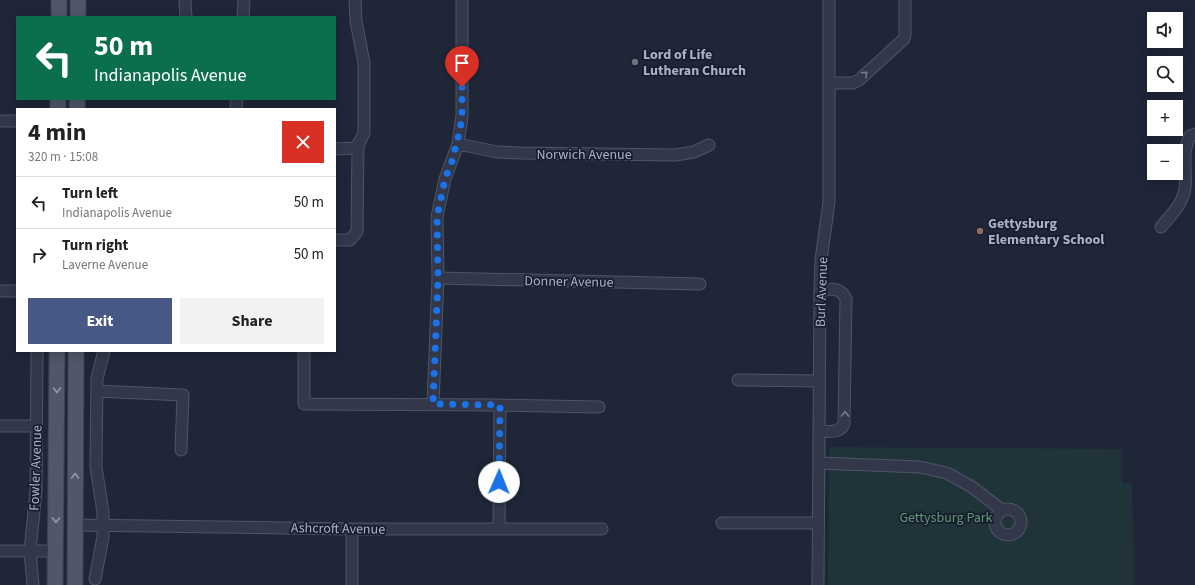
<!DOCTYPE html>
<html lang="en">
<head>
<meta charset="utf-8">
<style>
	:root { --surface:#fff; --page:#f2f2f2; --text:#222; --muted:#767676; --line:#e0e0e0; --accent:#485885 }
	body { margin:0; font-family:"Source Sans 3",sans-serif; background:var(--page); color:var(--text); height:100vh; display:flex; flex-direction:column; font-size:15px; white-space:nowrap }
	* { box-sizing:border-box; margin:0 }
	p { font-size:13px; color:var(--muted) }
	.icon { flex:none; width:22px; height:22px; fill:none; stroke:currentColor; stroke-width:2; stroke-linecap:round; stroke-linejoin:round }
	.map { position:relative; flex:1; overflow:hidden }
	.side { position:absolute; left:16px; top:108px; width:320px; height:244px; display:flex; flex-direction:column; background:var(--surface); border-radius:0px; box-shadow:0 2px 10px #0003 }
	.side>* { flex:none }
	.guide { position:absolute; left:16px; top:16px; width:320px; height:84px; border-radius:0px; box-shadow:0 2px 10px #0003; background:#0b6e4f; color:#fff; overflow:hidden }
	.controls { position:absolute; left:1147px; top:12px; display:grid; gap:8px }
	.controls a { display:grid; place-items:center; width:36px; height:36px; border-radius:0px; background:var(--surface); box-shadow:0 2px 10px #0003; font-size:20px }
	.pin { position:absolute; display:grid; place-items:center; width:34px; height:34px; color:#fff; margin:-41px -17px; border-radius:50% 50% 50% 0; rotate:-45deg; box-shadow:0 0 4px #0007 }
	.pin .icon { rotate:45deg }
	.me { position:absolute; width:44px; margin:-22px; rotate:1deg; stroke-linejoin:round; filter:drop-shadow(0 0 3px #0008) }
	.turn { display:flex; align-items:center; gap:14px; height:84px; padding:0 12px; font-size:18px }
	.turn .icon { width:52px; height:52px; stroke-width:2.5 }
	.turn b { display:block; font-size:28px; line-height:34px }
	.round { display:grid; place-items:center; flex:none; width:42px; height:42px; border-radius:0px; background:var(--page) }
	.summary { display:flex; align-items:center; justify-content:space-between; height:68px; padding:0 12px }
	h1 { font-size:24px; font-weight:700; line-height:30px }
	.primary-button { display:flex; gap:8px; margin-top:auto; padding:8px 12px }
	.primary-button a { flex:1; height:46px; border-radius:0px; background:var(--accent); color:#fff; font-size:16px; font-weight:700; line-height:46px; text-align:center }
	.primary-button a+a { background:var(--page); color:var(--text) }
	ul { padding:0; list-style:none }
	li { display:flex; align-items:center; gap:12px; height:52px; padding:0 12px; border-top:1px solid var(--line) }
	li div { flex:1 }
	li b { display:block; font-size:15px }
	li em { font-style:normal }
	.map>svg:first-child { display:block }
	.green { fill:#203339 }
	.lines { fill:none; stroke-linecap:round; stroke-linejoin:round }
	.minor-casing { stroke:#4f5567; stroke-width:13 }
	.major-casing { stroke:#3b4152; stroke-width:17 }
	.minor { stroke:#323849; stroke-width:11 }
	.major { stroke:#4f5769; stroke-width:15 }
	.oneway { stroke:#757b8e }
	.oneway2 { stroke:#959baf }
	.route { stroke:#1a73e8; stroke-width:7; stroke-dasharray:0 12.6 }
	.worship-dot { fill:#6b7280; stroke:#171d2d; stroke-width:1.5 }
	.education-dot { fill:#8d6e63; stroke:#171d2d; stroke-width:1.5 }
	.labels { text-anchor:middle; stroke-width:3.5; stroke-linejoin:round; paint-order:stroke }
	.poi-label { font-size:14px; font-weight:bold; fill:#acb2c6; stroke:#171d2d; text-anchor:start }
	.street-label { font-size:14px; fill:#acb2c6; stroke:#171d2d }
	.park-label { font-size:14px; fill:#629875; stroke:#171d2d }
</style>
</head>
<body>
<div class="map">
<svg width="1195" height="585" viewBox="0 0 1195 585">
	<rect width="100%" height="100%" fill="#1e2638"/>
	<!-- green -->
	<path class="green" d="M829,447L1122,449V483H1132L1134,585H828Z"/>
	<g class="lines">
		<!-- minor casing -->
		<g class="minor-casing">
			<path id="minor" d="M185,0L186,17
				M243,17L244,0
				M829,83H853L859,80L904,39L905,34V0
				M236,109L237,99
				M0,121H17
				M458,144L497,152L520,153L675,155L694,152L709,145
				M335,149L354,148L358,145L364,133V63L356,21L355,0
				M1161,227C1171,215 1183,204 1185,188C1187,169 1181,153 1190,136L1195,134
				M335,240H350L357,232L358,145
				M438,278L700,284
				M0,291H17
				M304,351V404L500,405L599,407
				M738,380L819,381
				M97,391L183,395L181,450
				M433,404L438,278L437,217L445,179L458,144L462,116V0
				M0,426H36
				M819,431C829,431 839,434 844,424L846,299C841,287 831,289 820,289
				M819,463L920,467L947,473L972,487L1002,510
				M995 522a13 13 0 1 1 26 0a13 13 0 1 1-26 0Z
				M722,523H818
				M75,525L352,529H602
				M352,529V585
				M499,529L500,405
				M0,551H56
				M95,579L103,537V512L96,467L97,378L104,351
				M33,585L30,551L36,491L37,351
				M818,585L820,289L821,260L829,202V0"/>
		</g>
		<!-- major casing -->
		<g class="major-casing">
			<path id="major" d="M59,17V0
				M78,17V0
				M77,99V109
				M58,109V99
				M55,585L57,351
				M75,585L76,351"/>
		</g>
		<!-- minor -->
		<use href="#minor" class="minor"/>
		<!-- major -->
		<use href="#major" class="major"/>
	</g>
	<!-- one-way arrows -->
	<defs><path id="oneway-chevron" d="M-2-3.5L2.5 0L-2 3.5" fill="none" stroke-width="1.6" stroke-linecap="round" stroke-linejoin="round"/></defs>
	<g class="oneway">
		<use href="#oneway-chevron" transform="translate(865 74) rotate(-42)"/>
		<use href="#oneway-chevron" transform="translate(845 414) rotate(-89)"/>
	</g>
	<g class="oneway2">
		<use href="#oneway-chevron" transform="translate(57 390) rotate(90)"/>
		<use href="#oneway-chevron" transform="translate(75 476) rotate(-90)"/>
		<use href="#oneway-chevron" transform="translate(56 520) rotate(91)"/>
	</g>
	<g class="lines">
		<!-- route -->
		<path class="route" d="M462,87V116L460,130L452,161L445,179L437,217L438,278L433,404L500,405L499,482"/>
	</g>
	<!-- markers -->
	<circle class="worship-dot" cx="635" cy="62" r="4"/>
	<circle class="education-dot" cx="980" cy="231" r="4"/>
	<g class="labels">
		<!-- poi labels -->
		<g class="poi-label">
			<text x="643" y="59">Lord of Life<tspan x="643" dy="16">Lutheran Church</tspan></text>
			<text x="988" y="228">Gettysburg<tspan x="988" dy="16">Elementary School</tspan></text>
		</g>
		<!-- street labels -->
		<g class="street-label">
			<text x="584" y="159">Norwich Avenue</text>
			<text transform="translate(569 281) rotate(1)" y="5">Donner Avenue</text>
			<text transform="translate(821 292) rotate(-88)" y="5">Burl Avenue</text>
			<text transform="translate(35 468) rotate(-88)" y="5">Fowler Avenue</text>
			<text transform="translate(338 528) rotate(1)" y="5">Ashcroft Avenue</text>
		</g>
		<!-- park labels -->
		<g class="park-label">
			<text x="946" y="522">Gettysburg Park</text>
		</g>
	</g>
</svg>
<div class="controls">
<a><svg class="icon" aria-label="sound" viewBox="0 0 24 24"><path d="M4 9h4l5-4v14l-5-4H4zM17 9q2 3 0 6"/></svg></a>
<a><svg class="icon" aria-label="search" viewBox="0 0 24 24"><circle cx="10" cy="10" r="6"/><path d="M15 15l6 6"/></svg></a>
<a>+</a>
<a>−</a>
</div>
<div class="pin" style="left:462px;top:87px;background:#d93025"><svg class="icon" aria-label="arrive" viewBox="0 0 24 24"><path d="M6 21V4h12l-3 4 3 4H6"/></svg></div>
<svg class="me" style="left:499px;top:482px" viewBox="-20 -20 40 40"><circle r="19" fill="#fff"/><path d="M0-13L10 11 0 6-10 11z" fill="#1a73e8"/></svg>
<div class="guide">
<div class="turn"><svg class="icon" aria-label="left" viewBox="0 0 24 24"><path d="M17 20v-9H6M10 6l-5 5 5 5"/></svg><div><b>50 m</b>Indianapolis Avenue</div></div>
</div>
<section class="side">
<div class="summary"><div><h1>4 min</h1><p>320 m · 15:08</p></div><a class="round" style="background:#d93025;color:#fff"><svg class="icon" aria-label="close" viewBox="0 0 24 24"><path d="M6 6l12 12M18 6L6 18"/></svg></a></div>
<ul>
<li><svg class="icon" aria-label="left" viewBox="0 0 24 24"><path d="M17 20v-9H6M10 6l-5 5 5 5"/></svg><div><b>Turn left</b><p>Indianapolis Avenue</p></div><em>50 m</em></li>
<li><svg class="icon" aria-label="right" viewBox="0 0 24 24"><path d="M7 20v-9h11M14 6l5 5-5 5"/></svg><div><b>Turn right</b><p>Laverne Avenue</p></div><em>50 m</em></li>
</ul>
<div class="primary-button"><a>Exit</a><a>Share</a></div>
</section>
</div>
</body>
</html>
